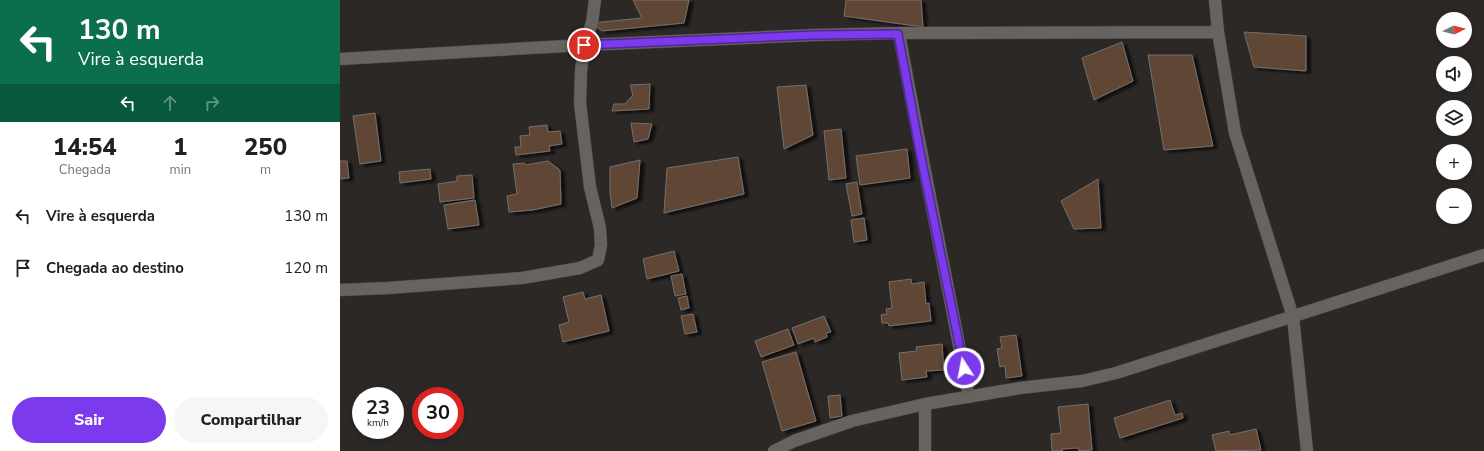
<!DOCTYPE html>
<html lang="pt">
<head>
<meta charset="utf-8">
<style>
	:root { --surface:#fff; --page:#f6f6f6; --text:#202124; --muted:#757577; --accent:#7c3aed }
	body { margin:0; font-family:"Nunito Sans",sans-serif; background:var(--page); color:var(--text); height:100vh; display:flex; flex-direction:column; font-size:15px; white-space:nowrap }
	* { box-sizing:border-box; margin:0 }
	p { font-size:13px; color:var(--muted) }
	.icon { flex:none; width:22px; height:22px; fill:none; stroke:currentColor; stroke-width:2; stroke-linecap:round; stroke-linejoin:round }
	.map { position:relative; flex:1; overflow:hidden }
	.details { display:flex; flex-direction:column; background:var(--surface); width:340px }
	.details>* { flex:none }
	.guide { background:#0b6e4f; color:#fff; overflow:hidden }
	.needle { width:26px; rotate:84deg }
	.buttons { position:absolute; left:1096px; top:12px; display:grid; gap:8px }
	.buttons a { display:grid; place-items:center; width:36px; height:36px; border-radius:50%; background:var(--surface); box-shadow:0 2px 6px #0003; font-size:20px }
	.speed { position:absolute; left:12px; top:387px; display:flex; gap:8px; font-size:20px; font-weight:700; text-align:center }
	.speed>* { display:grid; place-content:center; width:52px; height:52px; border-radius:50%; background:var(--surface); box-shadow:0 2px 6px #0003; line-height:1 }
	.speed small { font-size:10px; font-weight:400 }
	.speed .limit { border:6px solid #d22; background:#fff; color:#111 }
	.pin { position:absolute; display:grid; place-items:center; width:34px; height:34px; color:#fff; margin:-17px; border:2px solid #fff; border-radius:50%; box-shadow:0 1px 4px #0007 }
	.me { position:absolute; width:44px; margin:-22px; rotate:349deg; stroke-linejoin:round; filter:drop-shadow(0 0 3px #0008) }
	.turn { display:flex; align-items:center; gap:14px; height:84px; padding:0 12px; font-size:18px }
	.turn .icon { width:52px; height:52px; stroke-width:2.5 }
	.turn b { display:block; font-size:28px; line-height:34px }
	.lanes { display:flex; align-items:center; height:38px; padding:0 12px; background:#0003; justify-content:center; gap:20px; direction:ltr }
	.lanes .off { opacity:.35 }
	.eta { display:flex; justify-content:space-evenly; align-items:center; height:68px; text-align:center }
	.eta b { font-size:24px; font-weight:800; line-height:28px }
	.primary-button { display:flex; gap:8px; margin-top:auto; padding:8px 12px }
	.primary-button a { flex:1; height:46px; border-radius:24px; background:var(--accent); color:#fff; font-size:16px; font-weight:800; line-height:46px; text-align:center }
	.primary-button a+a { background:var(--page); color:var(--text) }
	ul { padding:0; list-style:none }
	li { display:flex; align-items:center; gap:12px; height:52px; padding:0 12px }
	li div { flex:1 }
	li b { display:block; font-size:15px }
	li em { font-style:normal }
	main { display:flex; flex:1; min-height:0 }
	.map>svg:first-child { display:block }
	.building { fill:#614634; stroke:#74706d; filter:url(#shadow) }
	.lines { fill:none; stroke-linecap:round; stroke-linejoin:round }
	.minor-casing { stroke:#4a4745; stroke-width:13 }
	.minor { stroke:#676360; stroke-width:12 }
	.route-casing { stroke:#51269a; stroke-width:10 }
	.route { stroke:#7c3aed; stroke-width:7 }
</style>
</head>
<body>
<main>
<section class="details">
<div class="guide">
<div class="turn"><svg class="icon" aria-label="left" viewBox="0 0 24 24"><path d="M17 20v-9H6M10 6l-5 5 5 5"/></svg><div><b>130 m</b>Vire à esquerda</div></div>
<div class="lanes"><svg class="icon" aria-label="left" viewBox="0 0 24 24"><path d="M17 20v-9H6M10 6l-5 5 5 5"/></svg><svg class="icon off" aria-label="ahead" viewBox="0 0 24 24"><path d="M12 20V5M6 11l6-6 6 6"/></svg><svg class="icon off" aria-label="right" viewBox="0 0 24 24"><path d="M7 20v-9h11M14 6l5 5-5 5"/></svg></div>
</div>
<div class="eta">
<div><b>14:54</b><p>Chegada</p></div>
<div><b>1</b><p>min</p></div>
<div><b>250</b><p>m</p></div>
</div>
<ul>
<li><svg class="icon" aria-label="left" viewBox="0 0 24 24"><path d="M17 20v-9H6M10 6l-5 5 5 5"/></svg><div><b>Vire à esquerda</b></div><em>130 m</em></li>
<li><svg class="icon" aria-label="arrive" viewBox="0 0 24 24"><path d="M6 21V4h12l-3 4 3 4H6"/></svg><div><b>Chegada ao destino</b></div><em>120 m</em></li>
</ul>
<div class="primary-button"><a>Sair</a><a>Compartilhar</a></div>
</section>
<div class="map">
<svg width="1144" height="451" viewBox="0 0 1144 451">
	<defs>
		<filter id="shadow"><feDropShadow dx="4.5" dy="2.5" stdDeviation="1" flood-color="#0009"/></filter>
	</defs>
	<rect width="100%" height="100%" fill="#2b2826"/>
	<!-- building -->
	<path class="building" d="M293,0H349L344,23L262,31L252,23L302,18Z
		M506,0H581L583,27L504,16Z
		M904,32L966,36V71L914,67Z
		M782,42L793,81L754,100L742,58Z
		M808,55H852L873,146L824,150Z
		M310,84L309,109L272,111L274,104H285L293,95L290,85Z
		M466,85L473,135L444,149L437,87Z
		M35,113L41,161L20,164L13,116Z
		M291,123L312,124L308,139L294,142Z
		M207,125L208,132L220,131L222,144L209,146L210,151L176,155L175,147H181L180,136L190,135L189,127Z
		M501,129L506,178L489,180L484,131Z
		M567,149L570,178L520,185L516,156Z
		M398,157L404,194L324,213L327,168Z
		M300,160L297,198L272,208L270,192V167Z
		M0,161H7L9,178L0,179Z
		M208,161L220,170L221,204L193,210L169,212L167,196L177,194L173,164L184,163L186,165Z
		M90,169L91,179L60,183L59,172Z
		M132,175L134,198L100,202L98,184L117,181V176Z
		M758,179L761,228L734,229L721,201Z
		M517,182L522,214L512,216L506,184Z
		M135,200L139,225L108,229L104,205Z
		M524,218L527,240L514,242L511,220Z
		M334,251L339,271L307,279L303,259Z
		M342,274L346,294L335,296L331,276Z
		M571,279L572,284L584,282L586,304L589,303L591,321L549,326L548,323H542L541,315L547,314L546,309L552,308L549,282Z
		M243,292L245,299L261,295L269,331L223,342L219,325L229,322L223,297Z
		M347,296L349,308L341,310L338,298Z
		M353,314L357,332L345,334L341,316Z
		M484,316L491,332L486,333L487,337L475,342L474,338L458,344L452,328Z
		M448,329L454,345L421,357L415,341Z
		M676,335L682,376L666,378L665,366L660,367L657,349L662,348L660,337Z
		M602,344L604,370L586,371L587,377L562,380L559,353L577,351L576,347Z
		M456,352L476,421L442,431L422,362Z
		M500,395L502,416L490,418L488,396Z
		M830,400L835,415L842,413L843,418L780,438L774,418Z
		M748,404L752,450L739,451L738,448L722,449V451H712L711,434L721,433L718,407Z
		M916,429L921,450L876,451L872,435L889,431L890,435Z"/>
	<g class="lines">
		<!-- minor casing -->
		<g class="minor-casing">
			<path id="minor" d="M875,0L878,32L895,133L953,317L967,451
				M559,33C581,155 606,276 629,397
				M0,59L244,45L474,35L559,33L878,32
				M0,290L48,288L182,278L240,268L258,260L261,245L260,228L250,187L240,103L241,71L244,45L252,23L255,0
				M585,404V451
				M434,451L454,441L512,421L585,404L680,388L742,381L776,373L1144,255"/>
		</g>
		<!-- minor -->
		<use href="#minor" class="minor"/>
	</g>
	<g class="lines">
		<!-- route casing -->
		<g class="route-casing">
			<path id="route" d="M244,45L474,35L558,34L580,152L624,368"/>
		</g>
		<!-- route -->
		<use href="#route" class="route"/>
	</g>
</svg>
<div class="buttons">
<a><svg class="needle" viewBox="-14 -14 28 28"><path d="M0-13l5 13h-10z" fill="#e53935"/><path d="M0 13l5-13h-10z" fill="#757577"/></svg></a>
<a><svg class="icon" aria-label="sound" viewBox="0 0 24 24"><path d="M4 9h4l5-4v14l-5-4H4zM17 9q2 3 0 6"/></svg></a>
<a><svg class="icon" aria-label="layers" viewBox="0 0 24 24"><path d="M12 4l9 5-9 5-9-5zM3 14l9 5 9-5"/></svg></a>
<a>+</a>
<a>−</a>
</div>
<div class="speed"><div>23<small>km/h</small></div><div class="limit">30</div></div>
<div class="pin" style="left:244px;top:45px;background:#d93025"><svg class="icon" aria-label="arrive" viewBox="0 0 24 24"><path d="M6 21V4h12l-3 4 3 4H6"/></svg></div>
<svg class="me" style="left:624px;top:368px" viewBox="-20 -20 40 40"><circle r="17" fill="#7c3aed" stroke="#fff" stroke-width="3"/><path d="M0-11L8 9 0 5-8 9z" fill="#fff"/></svg>
</div>
</main>
</body>
</html>
